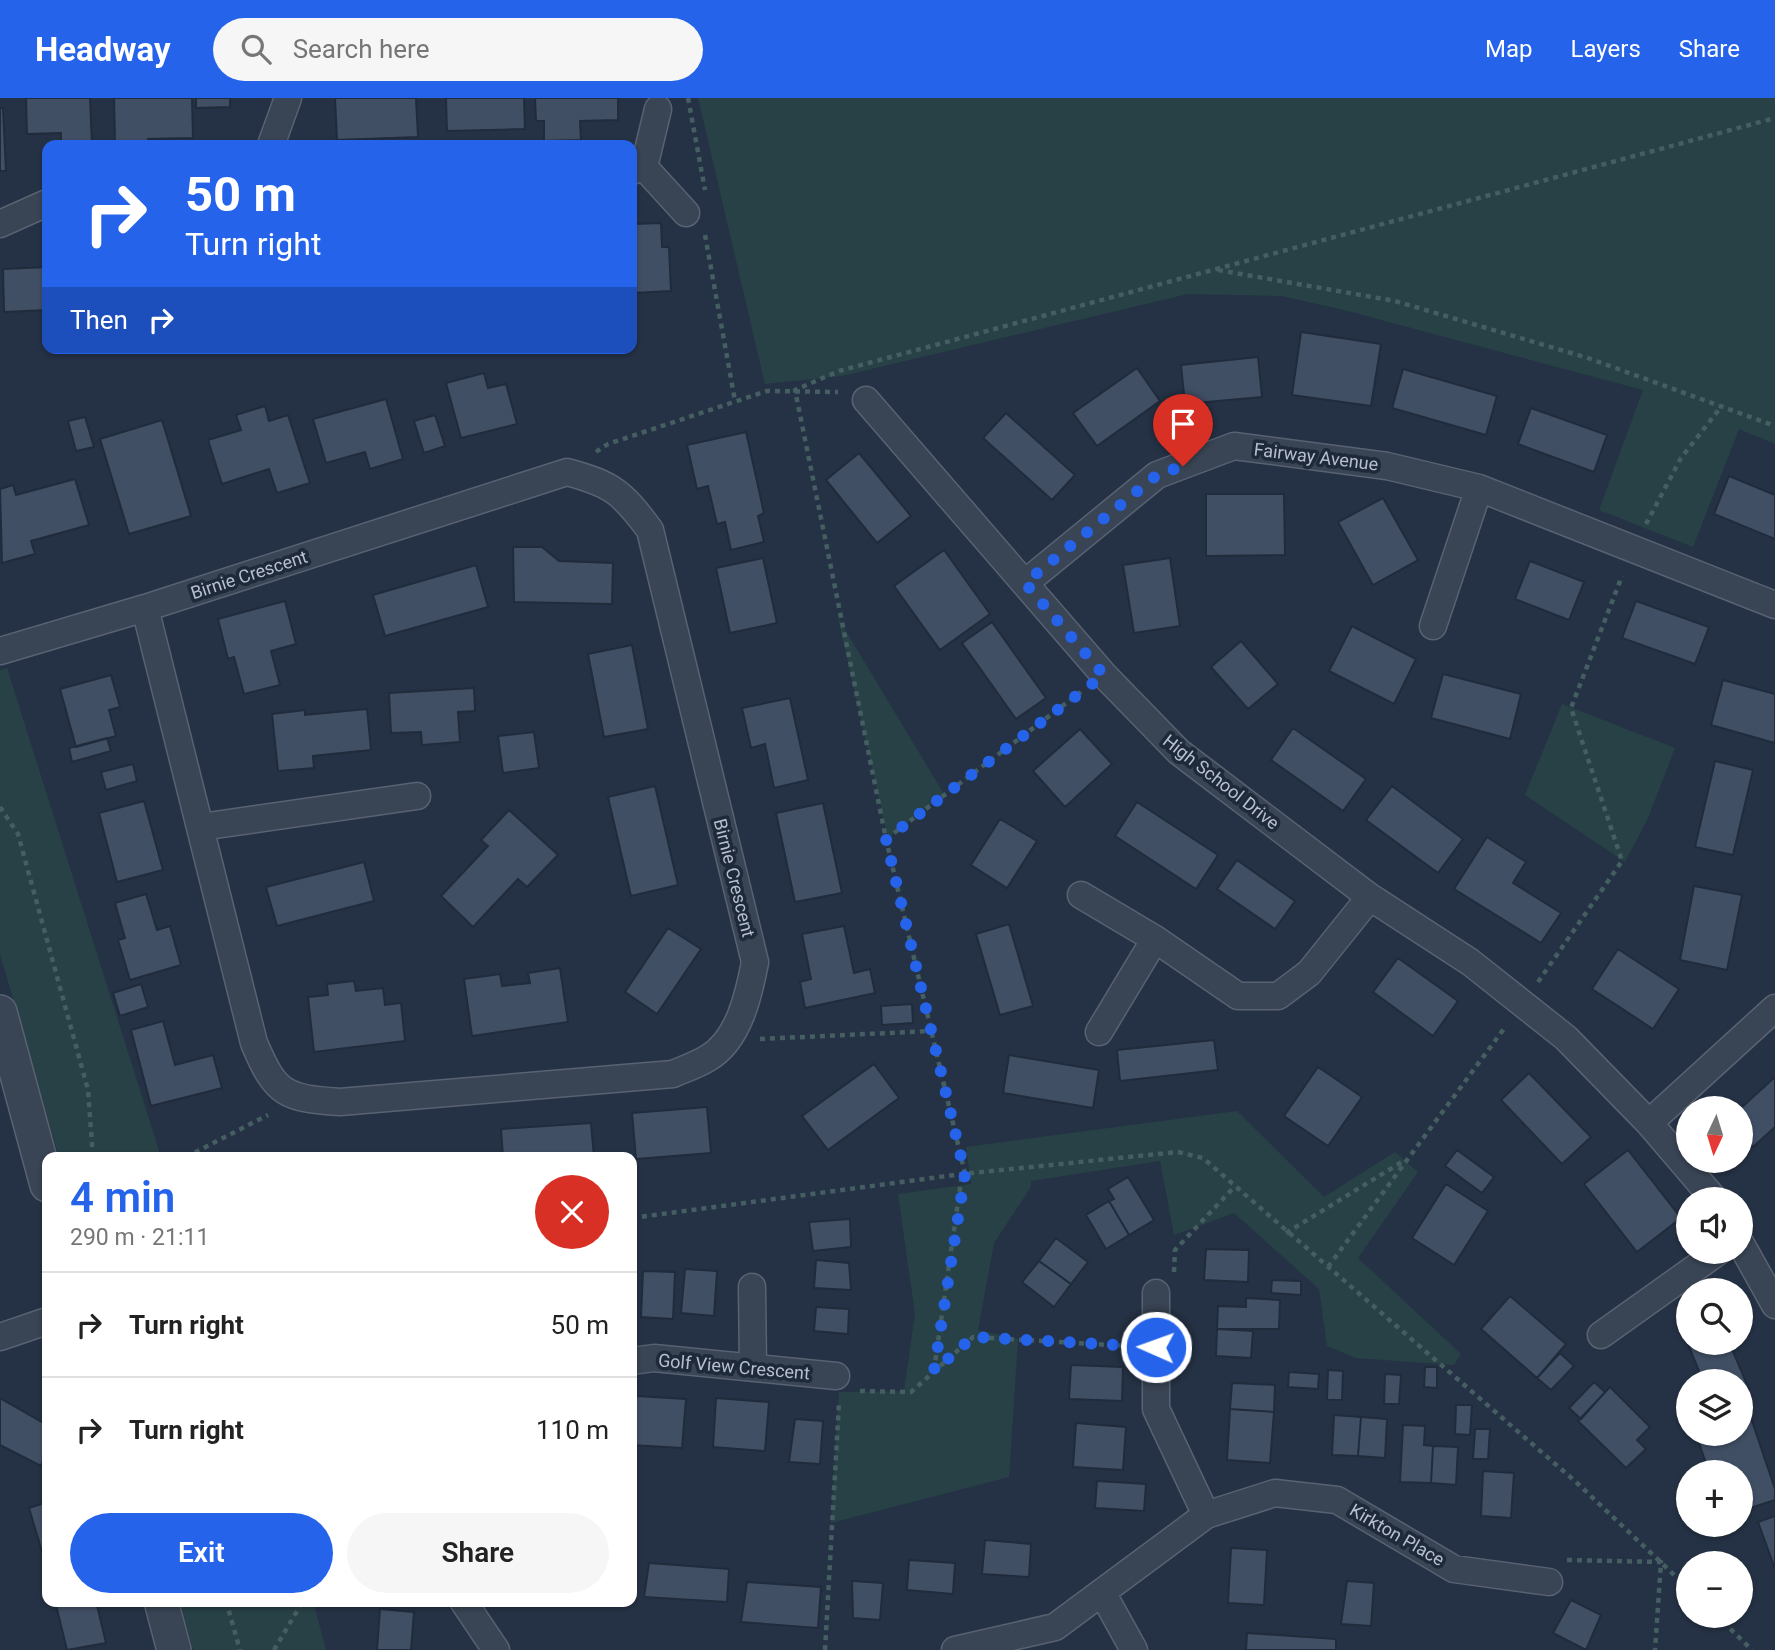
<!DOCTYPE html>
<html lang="en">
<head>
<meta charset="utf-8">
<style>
	:root { --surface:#fff; --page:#f6f6f6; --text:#222; --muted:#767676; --line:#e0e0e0; --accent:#2563eb }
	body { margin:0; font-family:Roboto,sans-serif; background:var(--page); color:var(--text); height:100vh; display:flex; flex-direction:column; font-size:26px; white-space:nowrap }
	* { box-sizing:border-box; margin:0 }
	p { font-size:23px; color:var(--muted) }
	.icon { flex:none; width:38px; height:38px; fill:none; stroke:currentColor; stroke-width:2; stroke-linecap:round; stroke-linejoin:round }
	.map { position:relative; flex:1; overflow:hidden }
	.side { position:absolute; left:42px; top:1054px; width:595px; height:455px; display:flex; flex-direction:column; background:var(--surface); border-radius:14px; box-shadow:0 2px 5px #0004 }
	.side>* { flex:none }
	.hud { position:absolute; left:42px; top:42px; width:595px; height:214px; border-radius:14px; box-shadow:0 2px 5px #0004; background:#2563eb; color:#fff; overflow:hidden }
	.needle { width:46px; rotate:184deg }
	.fabs { position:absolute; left:1676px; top:998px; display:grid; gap:14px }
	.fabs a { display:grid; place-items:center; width:77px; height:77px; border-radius:50%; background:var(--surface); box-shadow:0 2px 5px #0004; font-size:35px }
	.pin { position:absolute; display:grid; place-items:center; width:60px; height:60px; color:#fff; margin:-72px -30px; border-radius:50% 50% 50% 0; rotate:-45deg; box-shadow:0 0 7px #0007 }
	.pin .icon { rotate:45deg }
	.me { position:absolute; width:77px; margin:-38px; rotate:272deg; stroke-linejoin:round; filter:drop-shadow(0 0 5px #0008) }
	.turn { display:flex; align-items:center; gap:24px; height:147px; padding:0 28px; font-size:32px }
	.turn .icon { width:91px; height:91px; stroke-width:2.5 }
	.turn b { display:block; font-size:49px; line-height:60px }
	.then { display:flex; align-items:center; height:66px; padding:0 28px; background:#0003; gap:14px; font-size:26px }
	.round { display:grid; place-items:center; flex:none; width:74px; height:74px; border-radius:37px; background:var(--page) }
	.head { display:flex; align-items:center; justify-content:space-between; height:119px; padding:0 28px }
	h1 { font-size:42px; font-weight:600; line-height:52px; color:var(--accent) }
	.primary-button { display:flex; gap:14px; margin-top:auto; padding:14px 28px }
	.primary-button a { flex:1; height:80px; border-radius:42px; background:var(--accent); color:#fff; font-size:28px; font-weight:600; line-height:80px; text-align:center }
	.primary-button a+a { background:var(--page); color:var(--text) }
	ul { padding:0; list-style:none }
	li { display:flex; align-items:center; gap:21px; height:105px; padding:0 28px; border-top:2px solid var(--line) }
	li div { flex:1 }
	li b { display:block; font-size:26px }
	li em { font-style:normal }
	header { display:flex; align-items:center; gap:42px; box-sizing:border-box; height:98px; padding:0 35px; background:var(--accent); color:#fff }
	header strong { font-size:33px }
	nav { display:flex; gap:38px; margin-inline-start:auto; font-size:24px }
	.search { width:490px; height:63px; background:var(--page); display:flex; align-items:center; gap:18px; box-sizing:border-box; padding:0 24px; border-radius:38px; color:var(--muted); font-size:26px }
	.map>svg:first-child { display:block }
	.green { fill:#274146 }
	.building { fill:#414f65; stroke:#202b3c; stroke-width:2 }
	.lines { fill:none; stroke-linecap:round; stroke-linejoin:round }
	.minor-casing { stroke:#586272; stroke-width:29 }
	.tertiary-casing { stroke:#586272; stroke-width:36 }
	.path { stroke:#455e62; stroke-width:4.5; stroke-dasharray:5 5; stroke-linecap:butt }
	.minor { stroke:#394454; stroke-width:26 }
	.tertiary { stroke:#394454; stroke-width:33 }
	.route { stroke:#2563eb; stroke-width:12; stroke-dasharray:0 21.6 }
	.labels { text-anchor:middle; stroke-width:7; stroke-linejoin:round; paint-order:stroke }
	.street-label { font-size:18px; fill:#b7bfce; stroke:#1e293a }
</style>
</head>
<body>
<header>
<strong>Headway</strong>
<div class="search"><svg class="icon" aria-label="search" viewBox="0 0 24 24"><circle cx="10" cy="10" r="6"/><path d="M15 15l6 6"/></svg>Search here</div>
<nav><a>Map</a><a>Layers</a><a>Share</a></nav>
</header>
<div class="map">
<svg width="1775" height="1552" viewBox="0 0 1775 1552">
	<rect width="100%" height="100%" fill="#253245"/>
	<!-- green -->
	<path class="green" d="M698,0H1775V346L1739,331L1693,449L1599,412L1643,292L1344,212L1281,198L1188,196L842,278L765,286Z
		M838,520L944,696L888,740Z
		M7,570L161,1059H59L0,856V572Z
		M1562,606L1675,650L1648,720L1625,764L1525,697Z
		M1237,1013L1324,1099L1395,1054L1418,1074L1358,1160L1461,1256L1454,1267L1356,1260L1327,1248L1319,1191L1234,1115L1174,1137L1160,1063L1031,1083V1089L994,1145L978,1232L1018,1241L1009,1379L831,1425L839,1294L904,1293L915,1216L898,1096L971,1086L966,1049Z
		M180,1503H313L326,1552H193Z"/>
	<!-- building -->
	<path class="building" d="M26,0H90L92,47H61V35L27,36Z
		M114,0H192L193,40L148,41V47H115Z
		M196,0H230V9L196,10Z
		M335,0H416L418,39L337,42Z
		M446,0H524L525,31L447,33Z
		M535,0H618V22L580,23L581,42L544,43V23H536Z
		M0,10H3L6,73H0Z
		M661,125L662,149H669L671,193L632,195V126Z
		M47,169V212L4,214L3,171Z
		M1301,234L1381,246L1371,308L1292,297Z
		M1258,259L1262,299L1185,306L1181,267Z
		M1137,270L1160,303L1097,348L1073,315Z
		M1403,271L1497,298L1486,337L1392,310Z
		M484,275L488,290L506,286L517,326L461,340L446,285Z
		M386,301L403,361L370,371L365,354L326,365L313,321Z
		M265,308L269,323L288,317L310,385L277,395L269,371L222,386L208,342L241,332L236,317Z
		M1531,310L1607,337L1594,374L1518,346Z
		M1006,315L1075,377L1052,402L983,340Z
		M435,317L445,348L424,355L414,323Z
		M85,319L94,349L76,353L68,323Z
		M162,322L191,418L129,436L100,341Z
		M746,334L764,415L758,418L764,444L731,452L725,424L717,426L708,388L697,391L687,347Z
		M859,355L911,418L877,445L826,382Z
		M1729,378L1775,397V441L1714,416Z
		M75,381L89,427L31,443L35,456L2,465L0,391L13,387L16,397Z
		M1206,396H1284L1285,457L1206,458Z
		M1383,400L1418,462L1373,487L1338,424Z
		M513,449H542L559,463L613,465L612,506L514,504Z
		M944,452L990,516L940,552L894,488Z
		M763,460L777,525L730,535L716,470Z
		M1170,460L1180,528L1134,535L1123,467Z
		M1530,463L1584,484L1569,522L1515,501Z
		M476,467L488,509L385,538L373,497Z
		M285,503L296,546L271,553L280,587L244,596L234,559L228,561L218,521Z
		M1636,503L1709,529L1695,566L1622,540Z
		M992,524L1046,600L1016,621L962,545Z
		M1352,528L1416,561L1394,606L1329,573Z
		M1241,543L1278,586L1248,611L1211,569Z
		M632,547L648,631L604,639L588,556Z
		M1443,576L1521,596L1510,641L1431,620Z
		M111,577L120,609L109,612L116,638L76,649L60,591Z
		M1723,582L1775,596V645L1711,627Z
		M474,590L475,613L458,614L460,644L422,647L421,634L391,635L389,595Z
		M790,600L808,682L774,690L765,646L751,650L742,610Z
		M367,611L371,652L313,658L314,670L278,673L272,616L305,612V617Z
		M1293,630L1366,681L1343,713L1271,662Z
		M1080,631L1112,666L1065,709L1033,673Z
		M534,634L539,670L503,675L498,638Z
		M107,640L111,653L72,664L69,650Z
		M1715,663L1753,672L1733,757L1695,749Z
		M133,666L137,683L106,692L101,674Z
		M655,688L678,787L631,798L608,699Z
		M1392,688L1463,741L1438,775L1366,722Z
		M144,703L163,772L117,784L99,715Z
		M1137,704L1218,757L1196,791L1115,738Z
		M823,705L842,795L795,804L776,715Z
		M509,712L558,757L527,789L518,781L473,829L441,798L488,748L481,742Z
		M1000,721L1037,743L1007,790L971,767Z
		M1487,739L1526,764L1513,785L1561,815L1541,845L1454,791Z
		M1237,762L1295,803L1275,831L1217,791Z
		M364,764L374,803L277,828L266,789Z
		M1694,788L1742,797L1727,872L1680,862Z
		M146,796L157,832L170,828L181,867L130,882L118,842L125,840L115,805Z
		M1009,826L1033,908L1000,917L976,836Z
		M844,828L854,875L870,871L875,895L805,910L800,884L811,881L802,836Z
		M668,830L701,851L657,916L625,894Z
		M1618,851L1679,891L1653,931L1592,891Z
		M1398,860L1458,903L1433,938L1373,894Z
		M560,870L568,924L472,938L464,881L500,876L502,888L530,885L528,875Z
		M354,883L356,893L383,890L385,907L401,905L405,943L314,954L308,899L328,897L327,886Z
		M141,886L148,909L120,918L113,895Z
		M912,906L913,925L882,927L881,908Z
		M163,923L175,967L213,957L222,990L151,1008L131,932Z
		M1214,942L1218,972L1120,983L1117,952Z
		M1009,957L1099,972L1093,1010L1003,995Z
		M874,966L899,1000L828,1052L802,1018Z
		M1318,969L1362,999L1328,1048L1284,1018Z
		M1529,975L1591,1039L1562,1066L1501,1002Z
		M1775,979V1029L1753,1049L1741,1037V1010Z
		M707,1009L711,1055L636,1061L632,1015Z
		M591,1025L594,1059H503L501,1031Z
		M1457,1052L1494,1079L1482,1095L1445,1068Z
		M1628,1052L1681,1120L1637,1154L1584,1086Z
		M1128,1079L1154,1122L1129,1137L1109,1103L1114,1101L1108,1091Z
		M1446,1086L1488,1113L1454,1167L1412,1140Z
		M1109,1103L1129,1137L1106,1151L1086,1117Z
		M850,1121L851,1149L813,1153L809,1124Z
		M1056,1140L1088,1164L1071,1186L1039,1163Z
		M1206,1151L1249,1152L1248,1184L1204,1182Z
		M816,1162L849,1165L851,1192L814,1190Z
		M1039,1163L1071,1186L1054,1209L1022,1184Z
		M685,1171L717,1173L714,1218L681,1215Z
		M643,1173L675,1174L673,1221L641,1219Z
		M1272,1182L1301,1183V1197L1271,1195Z
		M1510,1198L1566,1246L1537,1280L1481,1231Z
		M1246,1200L1280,1202L1279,1231H1217L1218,1208L1246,1209Z
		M816,1209L849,1211L848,1236L814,1233Z
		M1217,1231L1253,1233L1251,1260L1216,1258Z
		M1689,1231V1244H1729L1749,1291L1741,1294V1283H1703L1683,1234Z
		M1560,1255L1574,1268L1551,1292L1537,1280Z
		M1071,1267L1123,1269L1122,1303L1069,1301Z
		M1425,1269H1437V1290L1424,1289Z
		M1328,1272L1343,1273L1342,1302H1327Z
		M1289,1274L1319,1276L1318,1291L1288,1289Z
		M1385,1276L1401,1277L1399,1306H1384Z
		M1594,1284L1605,1294L1581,1321L1569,1310Z
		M1232,1285L1275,1287L1274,1314L1230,1311Z
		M1610,1289L1650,1329L1637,1342L1646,1351L1626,1370L1578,1323Z
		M636,1298L686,1301L682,1350L632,1347Z
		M0,1300L47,1327V1352L41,1368L0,1347Z
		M716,1300L769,1304L765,1353L713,1349Z
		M1456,1307H1472L1470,1337L1455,1336Z
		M1230,1311L1274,1314L1270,1365L1227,1362Z
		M1334,1317L1361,1319L1358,1358L1332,1357Z
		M1361,1319L1387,1321L1385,1360L1358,1358Z
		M1751,1320L1775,1391V1402L1741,1413V1374H1709L1697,1339L1707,1335H1741V1324Z
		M795,1321L823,1323L820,1366L789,1364Z
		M1076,1325L1126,1329L1123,1372L1073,1369Z
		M1403,1327L1425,1328L1424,1347L1433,1348L1431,1385L1400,1384Z
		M1475,1331H1490L1488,1361H1473Z
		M1433,1348L1458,1349L1456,1387L1431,1385Z
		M1483,1373L1514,1375L1511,1420L1481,1418Z
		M1097,1383L1146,1386L1144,1413L1095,1410Z
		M47,1404V1467H46L29,1410Z
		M1775,1418V1471L1758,1424Z
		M985,1442L1031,1446L1029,1479L982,1476Z
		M1231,1450L1267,1452L1264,1507L1228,1505Z
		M909,1462L955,1465L953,1496L907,1492Z
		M649,1465L729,1471L727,1504L644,1499Z
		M852,1483L883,1485L880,1522L853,1520Z
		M1347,1483L1374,1485L1371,1528L1341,1526Z
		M747,1484L821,1489L818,1530L741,1524Z
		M1571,1502L1601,1517L1586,1552L1553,1535Z
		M55,1503H96L106,1545L67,1552Z
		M380,1511L414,1514L411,1552H377Z
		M1247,1535L1336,1541V1552H1246Z"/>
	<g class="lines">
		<!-- minor casing -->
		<g class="minor-casing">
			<path id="minor" d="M271,47L288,0
				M644,69L658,11
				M632,73L644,69L686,115
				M0,126L47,105
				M866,302L1104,577L1179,654L1370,799L1470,864L1566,940L1649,1025L1714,1101
				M1025,485L1157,377L1234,348L1387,368L1479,390L1775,507
				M1433,528L1479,390
				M0,553L145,510L567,374C612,386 622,394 650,432L755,864C749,896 739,942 708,960C697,967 684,971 673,976L340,1004C285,1000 276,997 254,945L145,510
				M201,729L417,698
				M1081,797L1155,841L1238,898H1278L1309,875L1370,799
				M1099,934L1155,841
				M1649,1025L1775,910
				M1741,1146L1775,1207
				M752,1189L753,1270
				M1156,1195V1311L1206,1417
				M1601,1237L1719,1153
				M0,1239L47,1223
				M632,1263L654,1260L836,1278
				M1103,1496L1134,1552
				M463,1503L496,1552
				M955,1552L1055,1529L1206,1417L1275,1395L1337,1402L1454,1471L1549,1484"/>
		</g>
		<!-- tertiary casing -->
		<g class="tertiary-casing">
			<path id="tertiary" d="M0,914L47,1087
				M161,1503L174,1552"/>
		</g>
		<!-- path -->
		<path class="path" d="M688,0L705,92
			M705,137L735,303
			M1218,172L1395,203L1588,260L1775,328
			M596,354L608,346L767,293L838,294
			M1646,426L1681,360L1721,309
			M0,709L18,736L88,992L93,1059
			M886,741L1081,594
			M1538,884L1622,763L1571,610L1622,478
			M760,941L931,933
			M186,1059L268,1017
			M965,1076L886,741L795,292L839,273L1775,20
			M632,1120L962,1076L1178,1054L1203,1060L1576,1384L1689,1491
			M1286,1135L1405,1062
			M1328,1169L1506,928
			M1174,1174L1175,1152L1235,1088
			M934,1272L962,1076
			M860,1293L911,1294L973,1239L1127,1248
			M1567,1462L1661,1464L1655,1552
			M226,1503L240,1552
			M1716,1517L1752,1552
			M274,1552L303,1503
			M825,1552L839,1305"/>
		<!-- minor -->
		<use href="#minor" class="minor"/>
		<!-- tertiary -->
		<use href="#tertiary" class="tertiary"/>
	</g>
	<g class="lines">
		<!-- route -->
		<path class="route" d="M1156,1249L973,1239L934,1273L965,1076L886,741L1104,577L1025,485L1157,377L1183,368"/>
	</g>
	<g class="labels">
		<!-- street labels -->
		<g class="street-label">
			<text transform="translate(1316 359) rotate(7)" y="6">Fairway Avenue</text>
			<text transform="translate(249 477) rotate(-18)" y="6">Birnie Crescent</text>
			<text transform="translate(1221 684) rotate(38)" y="6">High School Drive</text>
			<text transform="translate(734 780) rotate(76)" y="6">Birnie Crescent</text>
			<text transform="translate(734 1269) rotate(5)" y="6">Golf View Crescent</text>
			<text transform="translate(1397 1437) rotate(30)" y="6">Kirkton Place</text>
		</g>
	</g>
</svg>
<div class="fabs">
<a><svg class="needle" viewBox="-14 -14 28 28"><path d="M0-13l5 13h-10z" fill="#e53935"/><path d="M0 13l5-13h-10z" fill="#767676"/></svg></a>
<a><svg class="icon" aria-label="sound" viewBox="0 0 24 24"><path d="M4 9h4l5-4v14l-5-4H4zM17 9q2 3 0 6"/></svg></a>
<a><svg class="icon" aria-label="search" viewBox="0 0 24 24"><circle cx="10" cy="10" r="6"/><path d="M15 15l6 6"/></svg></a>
<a><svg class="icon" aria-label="layers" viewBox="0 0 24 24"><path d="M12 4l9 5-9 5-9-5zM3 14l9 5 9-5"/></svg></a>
<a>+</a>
<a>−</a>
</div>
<div class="pin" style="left:1183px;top:368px;background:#d93025"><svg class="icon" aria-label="arrive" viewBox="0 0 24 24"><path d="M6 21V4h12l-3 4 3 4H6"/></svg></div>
<svg class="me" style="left:1156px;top:1249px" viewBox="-20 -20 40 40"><circle r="17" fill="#2563eb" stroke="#fff" stroke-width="3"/><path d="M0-11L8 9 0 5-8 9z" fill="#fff"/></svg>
<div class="hud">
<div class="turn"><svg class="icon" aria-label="right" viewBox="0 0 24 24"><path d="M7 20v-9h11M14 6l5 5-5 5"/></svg><div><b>50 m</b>Turn right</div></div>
<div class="then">Then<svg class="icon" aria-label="right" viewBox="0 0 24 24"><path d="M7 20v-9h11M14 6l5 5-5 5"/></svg></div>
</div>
<section class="side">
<div class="head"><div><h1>4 min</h1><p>290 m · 21:11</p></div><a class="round" style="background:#d93025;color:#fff"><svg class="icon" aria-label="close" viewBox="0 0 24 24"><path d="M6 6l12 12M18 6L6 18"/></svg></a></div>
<ul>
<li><svg class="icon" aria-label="right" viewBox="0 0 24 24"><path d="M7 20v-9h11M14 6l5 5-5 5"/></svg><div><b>Turn right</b></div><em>50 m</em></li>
<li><svg class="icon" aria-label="right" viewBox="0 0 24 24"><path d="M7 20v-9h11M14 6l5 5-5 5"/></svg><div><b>Turn right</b></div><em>110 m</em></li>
</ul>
<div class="primary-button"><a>Exit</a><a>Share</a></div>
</section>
</div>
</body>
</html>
